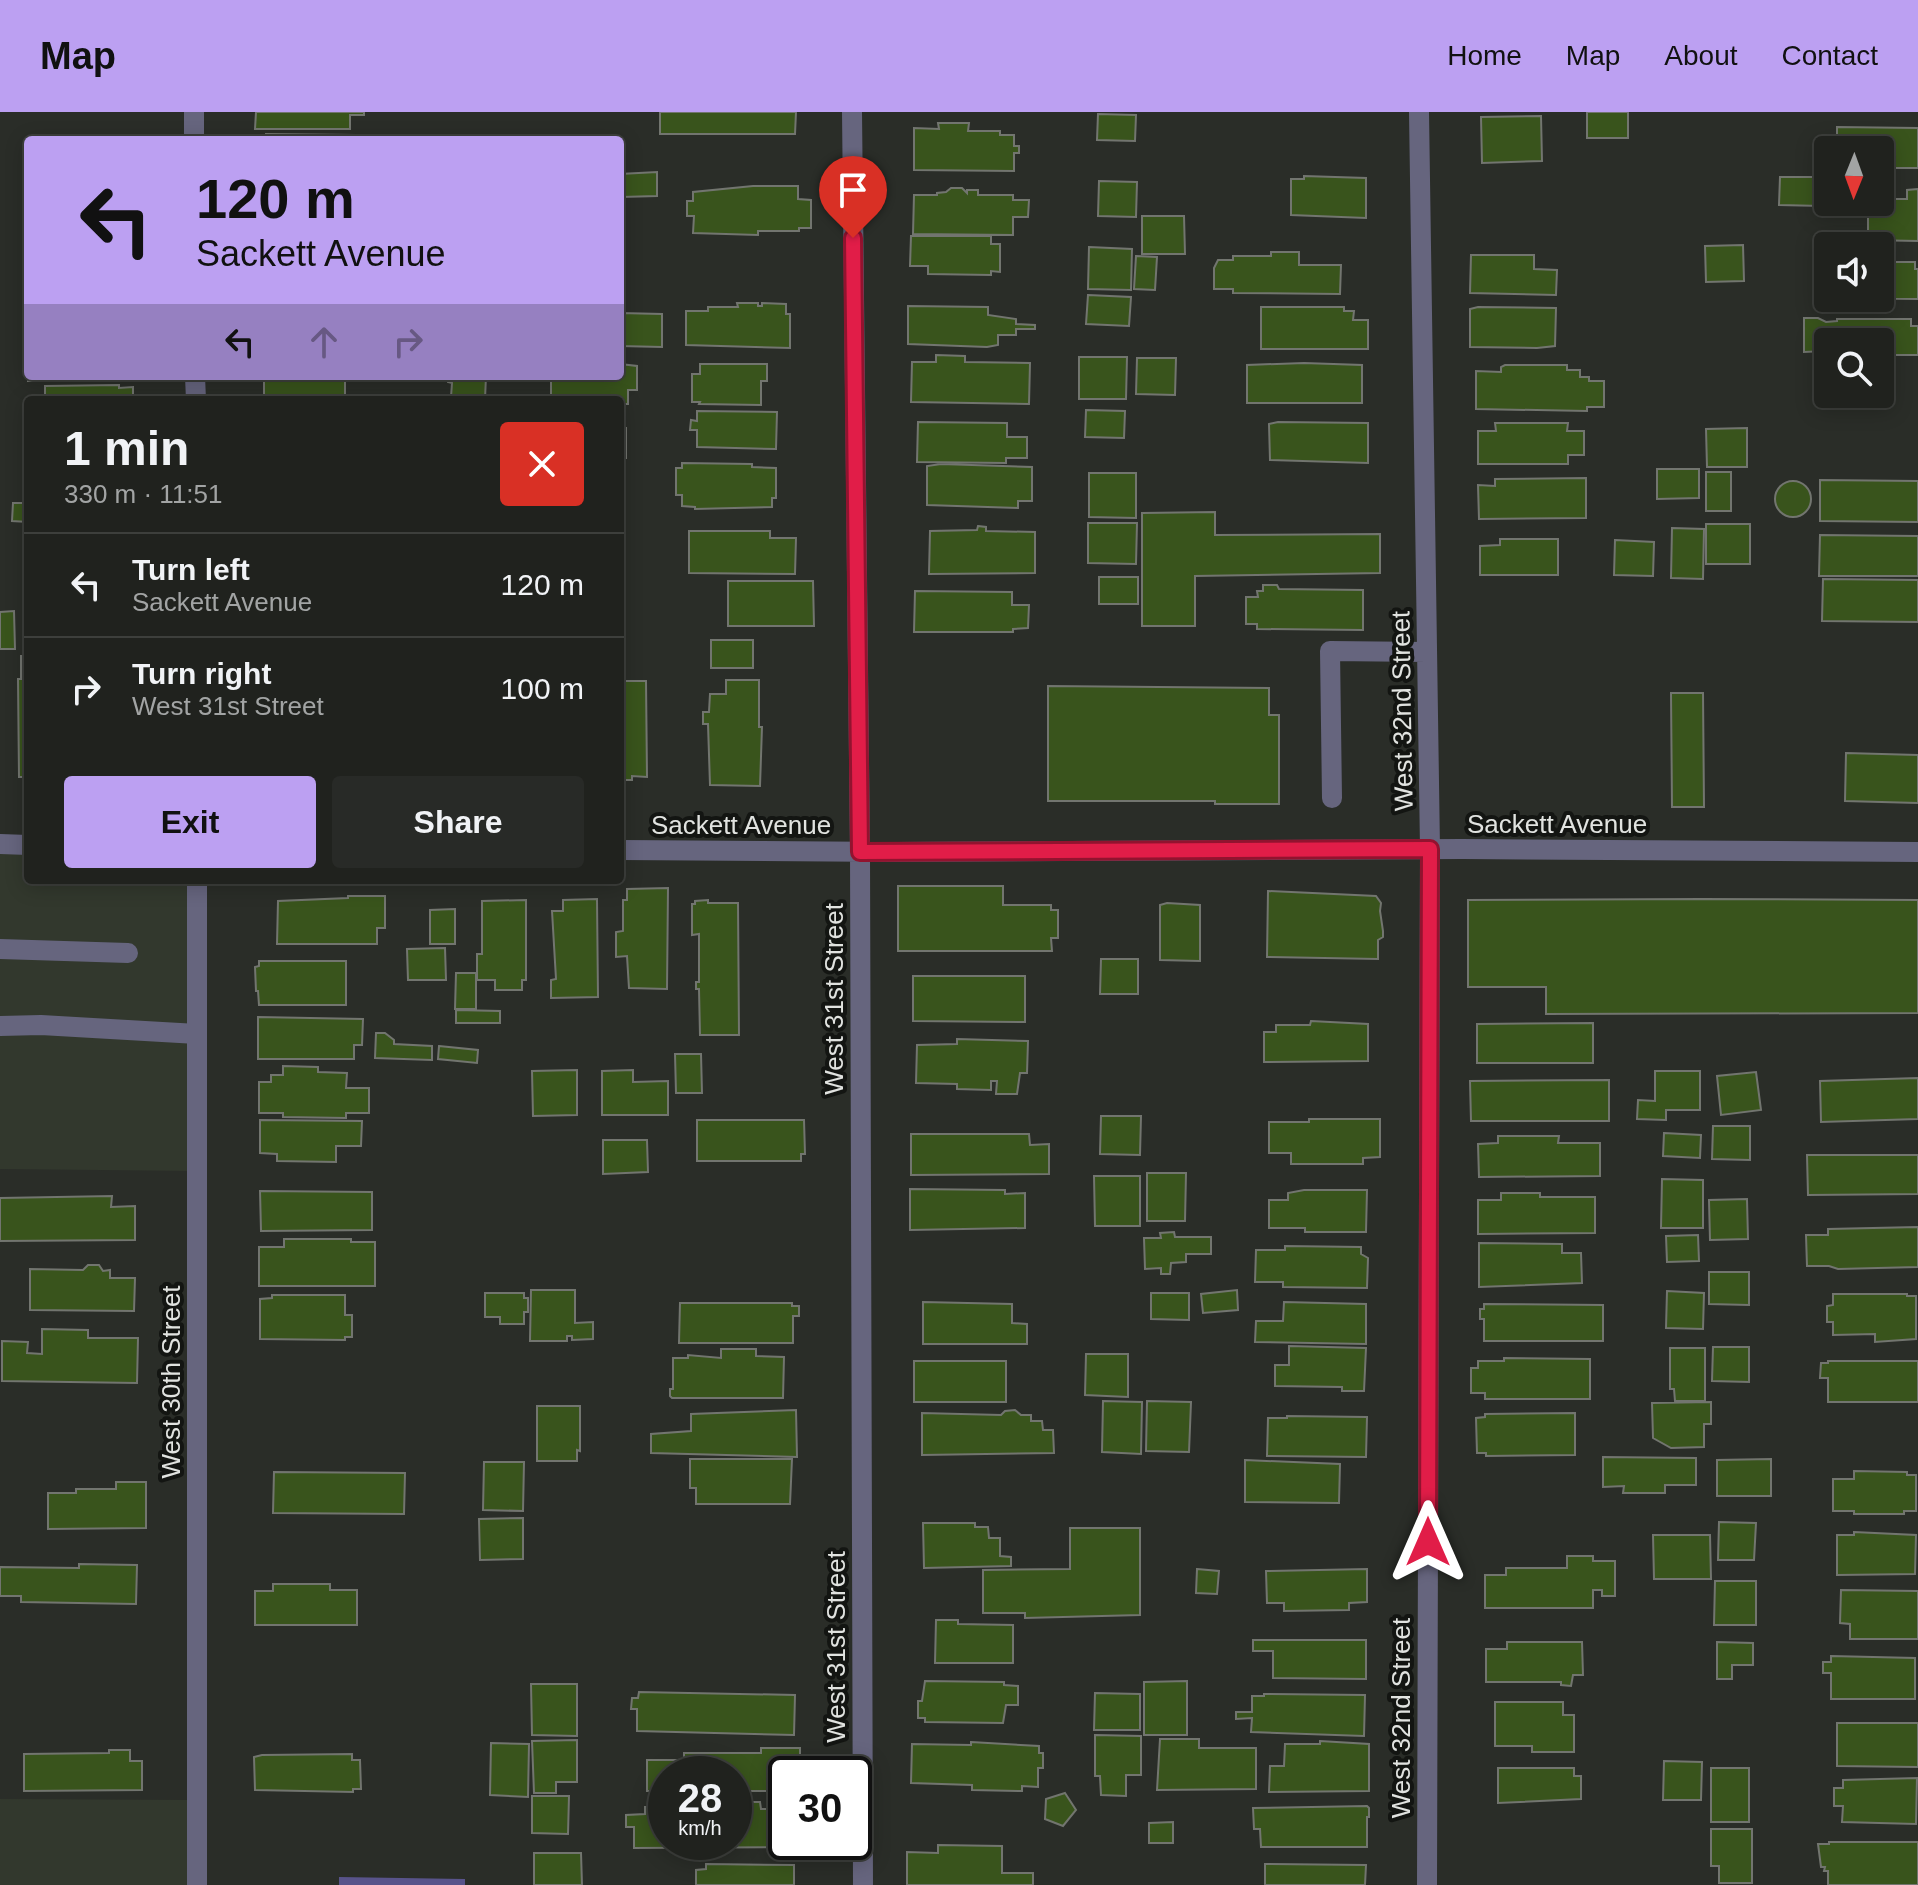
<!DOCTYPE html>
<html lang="en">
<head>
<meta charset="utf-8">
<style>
	:root { --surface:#20221e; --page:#282a27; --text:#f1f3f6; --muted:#a2a4a4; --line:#3d3f3c; --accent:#bca0f2 }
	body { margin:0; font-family:Arial,sans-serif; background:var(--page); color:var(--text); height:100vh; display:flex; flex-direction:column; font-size:30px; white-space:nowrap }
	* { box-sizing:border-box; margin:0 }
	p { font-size:26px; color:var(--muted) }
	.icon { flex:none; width:44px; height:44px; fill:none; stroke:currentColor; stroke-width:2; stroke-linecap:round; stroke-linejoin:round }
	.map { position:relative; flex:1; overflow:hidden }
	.sheet { position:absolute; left:24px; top:284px; width:600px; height:488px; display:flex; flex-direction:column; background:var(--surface); border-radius:8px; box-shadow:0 4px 20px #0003,0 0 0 2px var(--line) }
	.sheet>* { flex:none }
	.guide { position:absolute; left:24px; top:24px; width:600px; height:244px; border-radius:8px; box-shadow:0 4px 20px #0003,0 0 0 2px var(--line); background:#bca0f2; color:#111; overflow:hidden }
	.needle { width:52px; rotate:181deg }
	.tools { position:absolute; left:1814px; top:24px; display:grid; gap:16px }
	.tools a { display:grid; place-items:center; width:80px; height:80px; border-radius:8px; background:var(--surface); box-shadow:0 4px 20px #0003,0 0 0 2px var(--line); font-size:40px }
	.speed { position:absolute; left:648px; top:1644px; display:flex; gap:16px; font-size:40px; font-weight:700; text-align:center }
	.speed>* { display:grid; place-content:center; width:104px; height:104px; border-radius:50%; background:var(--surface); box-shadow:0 4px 20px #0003,0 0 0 2px var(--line); line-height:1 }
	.speed small { font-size:20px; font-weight:400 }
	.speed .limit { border:4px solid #111; border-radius:12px; background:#fff; color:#111 }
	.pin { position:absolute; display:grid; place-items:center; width:68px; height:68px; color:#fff; margin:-82px -34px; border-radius:50% 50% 50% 0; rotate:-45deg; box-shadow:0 0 8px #0007 }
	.pin .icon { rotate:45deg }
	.me { position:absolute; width:88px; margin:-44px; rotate:0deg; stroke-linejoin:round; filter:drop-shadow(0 0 6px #0008) }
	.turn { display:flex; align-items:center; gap:28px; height:168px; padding:0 40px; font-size:36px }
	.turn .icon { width:104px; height:104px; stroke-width:2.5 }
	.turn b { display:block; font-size:56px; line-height:68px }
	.lanes { display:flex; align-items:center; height:76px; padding:0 40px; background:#0003; justify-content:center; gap:40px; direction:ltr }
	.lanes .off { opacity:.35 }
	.round { display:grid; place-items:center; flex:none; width:84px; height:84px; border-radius:8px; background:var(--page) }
	.headline { display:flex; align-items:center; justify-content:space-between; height:136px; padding:0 40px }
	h1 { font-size:48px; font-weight:700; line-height:60px }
	.cta { display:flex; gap:16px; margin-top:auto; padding:16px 40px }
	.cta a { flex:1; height:92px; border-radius:8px; background:var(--accent); color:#111; font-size:32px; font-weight:700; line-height:92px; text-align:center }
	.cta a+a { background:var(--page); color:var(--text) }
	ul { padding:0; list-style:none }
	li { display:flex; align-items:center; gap:24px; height:104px; padding:0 40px; border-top:2px solid var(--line) }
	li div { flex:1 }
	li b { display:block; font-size:30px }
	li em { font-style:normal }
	header { display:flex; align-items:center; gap:48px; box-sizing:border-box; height:112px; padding:0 40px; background:var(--accent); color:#111 }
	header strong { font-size:38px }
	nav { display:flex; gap:44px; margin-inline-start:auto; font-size:28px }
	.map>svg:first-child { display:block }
	.built { fill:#32382d }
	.water { fill:#58538a }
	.building { fill:#39541c; stroke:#72756f; stroke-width:2 }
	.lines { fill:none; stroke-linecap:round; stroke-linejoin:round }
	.minor { stroke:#66657e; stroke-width:20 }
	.route-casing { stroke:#92132f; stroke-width:20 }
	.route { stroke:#e11d48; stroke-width:14 }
	.labels { text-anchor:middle; stroke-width:8; stroke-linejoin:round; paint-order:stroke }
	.street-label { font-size:26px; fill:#e1e3e0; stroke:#131512 }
</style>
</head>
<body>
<header>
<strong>Map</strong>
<nav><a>Home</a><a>Map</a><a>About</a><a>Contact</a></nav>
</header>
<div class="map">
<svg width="1918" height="1773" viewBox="0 0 1918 1773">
	<rect width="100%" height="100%" fill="#2a2d28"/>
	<!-- built -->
	<path class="built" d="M0,732L28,733V768H197V1059L0,1057Z
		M0,1687L197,1688V1773H0Z"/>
	<!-- water -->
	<path class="water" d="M339,1765L465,1767V1773H339Z"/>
	<!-- building -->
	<path class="building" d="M256,0H364V3H350V17H255Z
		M660,0H796L795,22H660Z
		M1587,0H1628V26H1587Z
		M1098,2L1136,3L1135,29L1097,28Z
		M1541,4L1542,49L1482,51L1481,5Z
		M938,11H969L968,19H1000V23H1014V34H1019V41H1014V59L914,58V16L939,17Z
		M1837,15L1918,16V56H1880V38H1837Z
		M266,22L356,23L376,25V28H256V24H266Z
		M657,60V84L621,85L620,62Z
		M1304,64L1366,66V106L1291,103V67H1304Z
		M1780,65H1822V94L1779,93Z
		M1099,69L1137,70L1136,105L1098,104Z
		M753,74H798V87L811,88V116H799V119H758V123L693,121L694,104H687V89H693V80Z
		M951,76H962L967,81V78H978V83H1013V88H1029L1028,105H1013V123L913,122L914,83H937V81L946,80Z
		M1918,77V129L1868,128V90H1880V87H1907V78Z
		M1142,104H1184L1185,142H1142Z
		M911,124H991V132H1000V160L991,159V163L928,162V154H910Z
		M1743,133L1744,169L1706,170L1705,134Z
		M1089,135L1132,137L1131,178L1088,177Z
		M1271,140H1299V153H1341L1340,182L1233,181V177H1214V156L1218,148H1233V144H1271Z
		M1471,143H1534V157L1557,158L1556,183L1470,181Z
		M1136,144L1157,145L1155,178L1134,177Z
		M1880,150H1915V157H1918V187L1822,186L1823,157H1828V186H1880Z
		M1088,183L1131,185L1129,214L1086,212Z
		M737,191H758V194H762V191L786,192V202H790V236L686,233V199H708V195H738Z
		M908,194L988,195V203L1016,207V212L1035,213V217H1016V223H998V233L987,235L908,232Z
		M1261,195H1344V199H1354L1353,208H1368V237H1261Z
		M1478,195L1556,196L1555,234L1537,236L1470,235V197Z
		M620,201L662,202V235L620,234Z
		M1804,206H1818L1826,210L1837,209V207H1911V214H1918V243H1880V230H1828V243H1825V239L1804,240Z
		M936,243L965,244V250L1030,251L1029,292L911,290L912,250H936Z
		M1079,245H1127L1126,287H1079Z
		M1137,246H1176L1175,283L1136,282Z
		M1304,251L1362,253V291H1247V253Z
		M620,252L637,254V278H628V292H620V288H551V264H620Z
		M700,252H767V269H761V293L699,292L700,290H692V262H700Z
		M1505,253H1567V258H1580V265H1589V269H1604V295H1587V299L1476,297V259L1501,260V255Z
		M28,264H109V268L28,269Z
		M264,264H360L345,265V288H264Z
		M448,264H486L485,287L451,285L452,271L448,270Z
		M119,273V276L133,275V288H45V274Z
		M1086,298L1125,299L1124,326L1085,325Z
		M697,299L777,300L776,337L697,335V318H690L691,308L697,309Z
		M918,310L1007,311V325H1027V346H1006V351L917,350Z
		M1278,310L1368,311V351L1270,348L1269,312Z
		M1495,311H1568L1567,319H1584V343H1568V352H1478V319H1496Z
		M620,316H626V346H620Z
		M1747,316V355H1707L1706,317Z
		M682,351L752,352V355L776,356V386H772V395L695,397V395L682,394V383H676V356H682Z
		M941,352L1032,355V389H1018V396L927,393V354Z
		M1657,357H1699V386L1657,387Z
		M1706,360H1731V399H1706Z
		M1089,361H1136V406L1089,405Z
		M1586,366V406L1479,407L1478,373L1495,374V367Z
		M1820,368L1918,369V410L1820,409Z
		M1775 387a18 18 0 1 1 36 0a18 18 0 1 1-36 0Z
		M25,375H28V410L12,409L13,391H25Z
		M1215,400V423L1380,422V461L1195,464V514H1142V401Z
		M1088,411H1137L1136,452L1088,451Z
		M1706,412H1750V452H1706Z
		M978,414L986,415V419L1035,420V461L929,462L930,419L977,418Z
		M1672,416L1704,417L1703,467L1671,466Z
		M689,419H770V426H796L795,462L689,461Z
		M1820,423L1918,424V464H1819Z
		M1500,427H1558V463H1480V434L1500,433Z
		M1615,428L1654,430L1653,464L1614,463Z
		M1099,465H1138V492H1099Z
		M1823,467L1918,468V510L1822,509Z
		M728,469H813L814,514H728Z
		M1263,473H1277L1279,477L1363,478V518L1257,517V512H1246V485H1258L1257,479H1263Z
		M915,479L1012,480V493H1029L1028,516L1013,517V520H914Z
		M14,499L15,537H0V500Z
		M711,528H753V556H711Z
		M21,544H28V665H19L18,567H21Z
		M726,568H759V615H762L760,674L710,673L708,612H703V600H709L710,582H726Z
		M620,569H646L647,665L632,664V668H623V665H620Z
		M1048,574L1269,576V603H1279V692H1215V689H1048Z
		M1671,581H1703L1704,695H1672Z
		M1846,641L1918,643V691L1845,689Z
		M898,774H1003V793H1051V798H1058V826H1051L1052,839H898Z
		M668,776L667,877L629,876L627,844L616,845V820L623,819V788H627V777Z
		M1268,779L1376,784L1381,791L1380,799L1383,819V825L1378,828V847L1267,845Z
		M348,784H385V816H377V832H277L278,789L348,786Z
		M597,787L598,885L551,886V868L556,867L552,799H563V788Z
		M1701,787L1918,788V901L1546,902V875H1468V788Z
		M526,788V868H522V878H495V868H477V842H482V789Z
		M708,788V791H738L739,923H700L699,877H696V870H699V822L692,823V792H695V789Z
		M1167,791L1200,793V849L1160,848V793Z
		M455,797V832H430V798Z
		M445,836L446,868H408L407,837Z
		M1101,847H1138V882H1100Z
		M259,849H346V893H259L258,879H256L255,855L259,854Z
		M456,861H476V897H455Z
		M913,864H1025V910L913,909Z
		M456,898L500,899V911H456Z
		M258,905L363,907L362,933H354V947H258Z
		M1311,909L1368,912V949L1264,950V920H1276V913H1310Z
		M1593,911V951H1477V912Z
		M376,921H385L394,928V932L432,934V948L375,946Z
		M957,927L1028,929L1027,961H1020L1017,982H996L997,969H991V978L957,977V972L916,971L917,933L957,932Z
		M439,934L478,938L477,951L438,947Z
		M675,942H701L702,981H676Z
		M283,954L318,955V960L347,961L346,976H369V1001H346V1006L283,1005V1001H259V970H271V963H283Z
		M577,958V1003L533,1004L532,959Z
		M633,958V970L668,969V1003H602V959Z
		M1655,959H1700V998H1666V1008L1637,1007L1638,988L1655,989Z
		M1756,960L1761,998L1721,1003L1717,964Z
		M1918,966V1007L1821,1010L1820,969Z
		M1609,968V1009H1471L1470,969Z
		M1101,1004H1141L1140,1043L1100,1042Z
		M1309,1007H1380V1045L1363,1046V1052H1291V1041H1269V1010H1309Z
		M260,1008L362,1009L361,1034H336V1050L277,1049V1042L260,1041Z
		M697,1008H804L805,1042H801V1049H697Z
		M1713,1014H1750V1048L1712,1047Z
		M1664,1021L1701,1023L1700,1046L1663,1044Z
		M911,1022H1029L1030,1033L1049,1032V1062L911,1063Z
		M1498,1024H1559L1558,1031H1600V1064L1479,1065L1478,1032L1498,1031Z
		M603,1028H647L648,1060L603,1062Z
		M1807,1043H1918V1082L1808,1083Z
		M1147,1061H1186L1185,1109H1147Z
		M1094,1064H1140V1114H1095Z
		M1662,1067L1703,1068V1116H1661Z
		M910,1077L1005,1078V1082L1025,1081V1116L910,1118Z
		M1304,1078H1367L1366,1120H1305V1116H1269V1088H1288V1081Z
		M260,1079L372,1080V1118L261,1119Z
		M1501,1081H1540V1085H1595V1121L1478,1122V1088H1501Z
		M112,1084L111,1095L135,1094V1128L0,1129V1086Z
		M1747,1087L1748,1127L1710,1128L1709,1088Z
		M1918,1115V1155L1838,1157L1829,1154H1807L1806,1123H1828V1117Z
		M1174,1120L1175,1125H1211V1142H1186V1150L1171,1151L1170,1162H1161V1156L1145,1157L1144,1126H1161L1160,1121Z
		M1698,1123L1699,1149L1667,1150L1666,1124Z
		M284,1127H351V1130H375V1174H259V1135H284Z
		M1479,1131L1562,1132V1141H1581L1582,1171L1479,1175Z
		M1285,1134L1361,1135V1142L1368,1146L1367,1176L1283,1175V1170H1255L1256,1138H1285Z
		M88,1153H99L103,1159L110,1158V1166H135L134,1199L30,1198V1157L83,1158Z
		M1709,1160H1749V1193L1709,1192Z
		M531,1178H575V1211L593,1210V1227L572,1228V1224H567V1229H530Z
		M1237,1178L1238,1198L1203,1201L1201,1182Z
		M1667,1179L1704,1181L1703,1217L1666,1216Z
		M485,1181H524V1186H528V1200H524V1212H500V1205H485Z
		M1151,1181H1189V1208L1151,1207Z
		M1833,1182H1907V1184H1916V1227L1875,1230V1222L1833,1223V1210H1827V1194L1833,1193Z
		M272,1183H345V1203H352V1225H345V1228L260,1227V1187L272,1186Z
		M923,1190L1012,1192V1211L1027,1212V1232H923Z
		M1284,1190L1366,1192V1232L1255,1230L1256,1209H1283Z
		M680,1191H792V1194H799V1204H793V1231H679Z
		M1484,1192L1603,1193V1229H1484V1207H1480V1197H1484Z
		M42,1217L88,1218V1226H138L137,1271L2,1269V1229L28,1230L27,1241L42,1242Z
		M1289,1234L1366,1236L1364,1279H1342V1275L1275,1274V1253H1289Z
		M1713,1235H1749V1270L1712,1269Z
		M1670,1236H1705V1289H1675L1674,1277H1670Z
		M721,1237H756V1244L784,1245L783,1286H672L670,1284V1277H673V1246H688V1243L721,1246Z
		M1086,1242H1128V1285L1085,1283Z
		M1504,1246L1590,1247V1287H1485V1281H1471V1256H1478V1249H1504Z
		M914,1249H1006V1290H914Z
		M1828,1249H1918V1290H1828V1266H1820L1821,1251H1828Z
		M1103,1289L1142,1290L1141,1342L1102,1340Z
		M1147,1289L1191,1290L1189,1340L1146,1339Z
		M1711,1290V1312H1704V1335L1671,1336L1653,1326L1652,1291Z
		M537,1294H580V1339L577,1338V1349H537Z
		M796,1298L797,1345L651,1341V1322L691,1319V1302Z
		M1015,1298L1021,1303H1031V1309H1042L1043,1318H1053L1054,1341L922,1343V1301L1001,1303L1005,1299Z
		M1575,1301V1343L1486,1344V1341H1477L1476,1306L1485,1305V1302Z
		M1287,1304L1367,1305L1366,1345L1267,1344L1268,1306H1287Z
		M1603,1345L1696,1346V1373H1665V1381H1623L1624,1374L1603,1375Z
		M690,1347H792L790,1392H696V1376H690Z
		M1771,1347V1384H1717V1348Z
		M1245,1348L1340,1352L1339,1391L1245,1390Z
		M484,1350H524L523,1399L483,1398Z
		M1854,1359L1907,1360V1363H1916V1399H1904V1402H1854V1399H1833V1367H1854Z
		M274,1360L405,1361L404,1402L273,1401Z
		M116,1370H146V1416L48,1417V1381H76V1377H116Z
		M523,1406V1447L480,1448L479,1407Z
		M1719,1410L1756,1411L1754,1448H1718Z
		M923,1411H975V1415H988L989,1426H1000V1444L1011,1445V1454L924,1456Z
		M1070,1416H1140V1503L1025,1506V1501H983V1458L1070,1457Z
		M1854,1420L1916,1423L1915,1462L1837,1463V1423H1854Z
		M1653,1423H1710L1711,1467H1654Z
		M1567,1444H1593V1449H1615V1484H1602V1478H1593V1496H1485V1463H1506V1456H1567Z
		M79,1452L137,1453L136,1492L21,1490V1484H0V1455L79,1456Z
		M1197,1457L1219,1459L1217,1482L1196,1481Z
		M1367,1457V1490L1349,1491V1498L1284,1499V1491H1267L1266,1459Z
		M1715,1469H1756V1513H1714Z
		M273,1472H330V1478H357V1513H255V1479H273Z
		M1841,1478L1918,1479V1527H1850V1512L1840,1511Z
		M936,1508H958V1512L1013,1513V1551H935Z
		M1253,1528H1366V1567L1273,1566V1539H1253Z
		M1507,1530H1582L1583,1563H1573L1571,1574L1561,1573V1570H1486V1537H1507Z
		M1717,1530L1753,1531V1553H1732V1567H1717Z
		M1831,1544L1915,1546V1587H1831V1561H1823V1550H1831Z
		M925,1569L1004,1570V1573L1018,1574V1593H1006L1003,1611L925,1610V1606H918V1589H922Z
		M1187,1569V1623H1144V1570Z
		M531,1572H577V1624L532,1623Z
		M639,1580L795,1583L794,1623L637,1619V1597H631L632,1586H638Z
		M1095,1581L1140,1582V1618H1094Z
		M1264,1582L1365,1583L1364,1624L1251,1620L1252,1606L1236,1607V1600H1252V1584H1264Z
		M1495,1590H1563V1603H1574V1640H1532V1634H1495Z
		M1837,1611H1918V1655L1837,1654Z
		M1095,1623L1141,1624V1663H1126V1684L1101,1683L1100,1664H1095Z
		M1160,1627H1199V1636H1256V1677L1157,1678Z
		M577,1628V1670H556V1681H534L532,1629Z
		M1320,1629L1369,1632V1679L1269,1680L1270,1654H1284L1285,1632H1320Z
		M971,1630L1039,1634V1641H1043V1656H1038V1675L1022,1674V1679L972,1678V1673L911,1671L912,1632L971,1633Z
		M491,1631L529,1632L528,1685L490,1683Z
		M761,1636H800V1662H786V1679H734V1662H666V1679H647V1648H684V1641H761Z
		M109,1638H130V1649H142V1678L24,1679V1642L109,1641Z
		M352,1642V1648H360L361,1677H353V1680L255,1678L254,1645L262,1643Z
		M1664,1649L1702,1650L1701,1688H1663Z
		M1498,1656H1574V1664H1581V1687L1498,1691Z
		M1711,1656H1749V1710H1711Z
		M1917,1666L1916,1712L1842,1710L1843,1694H1834V1676H1843V1668Z
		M1065,1681L1076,1698L1063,1714L1045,1707L1046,1687Z
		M532,1684H569L568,1722L532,1721Z
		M649,1690H666V1730H734V1690H760L761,1697H786V1730H800L801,1735L634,1736V1715H626V1703L645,1702V1695H649Z
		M1367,1694L1369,1696V1705H1367V1735H1261L1260,1717H1254L1253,1696Z
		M1173,1710V1731H1149V1711Z
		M1711,1717H1752V1771H1719V1754H1711Z
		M1829,1730H1918V1773H1828V1759H1824L1825,1755H1821L1818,1732H1829Z
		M938,1733L1002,1734V1761H1033V1773H907V1740L938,1741Z
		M534,1741H581L582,1773H534Z
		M706,1752L794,1753V1773H696V1758L706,1757Z
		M1265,1752L1366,1753L1365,1773H1265Z"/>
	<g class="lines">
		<!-- minor -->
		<path class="minor" d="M194,0V28
			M852,0L860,740L863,1773
			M1419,0L1430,737L1427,1773
			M195,264L196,288
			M1332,686L1330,539L1427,540
			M0,732L28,733
			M620,738L896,740L1462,737L1918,740
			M0,837L128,841
			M0,914L41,913L197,922
			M197,1773V768"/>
	</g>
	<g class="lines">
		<!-- route casing -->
		<g class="route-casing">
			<path id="route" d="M853,126L860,740L1430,737L1428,1430"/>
		</g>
		<!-- route -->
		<use href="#route" class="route"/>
	</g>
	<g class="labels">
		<!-- street labels -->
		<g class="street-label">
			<text transform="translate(1402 599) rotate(-91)" y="9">West 32nd Street</text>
			<text x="1557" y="721">Sackett Avenue</text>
			<text x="741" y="722">Sackett Avenue</text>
			<text transform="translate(834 887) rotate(-90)" y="9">West 31st Street</text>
			<text transform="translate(171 1270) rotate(-90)" y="9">West 30th Street</text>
			<text transform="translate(836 1535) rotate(-90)" y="9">West 31st Street</text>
			<text transform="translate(1401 1606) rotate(-90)" y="9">West 32nd Street</text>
		</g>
	</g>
</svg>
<div class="tools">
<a><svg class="needle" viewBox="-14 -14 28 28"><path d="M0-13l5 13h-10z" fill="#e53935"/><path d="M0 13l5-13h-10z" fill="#a2a4a4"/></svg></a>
<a><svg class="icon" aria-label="sound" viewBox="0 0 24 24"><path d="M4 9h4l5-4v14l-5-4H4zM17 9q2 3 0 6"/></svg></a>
<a><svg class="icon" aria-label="search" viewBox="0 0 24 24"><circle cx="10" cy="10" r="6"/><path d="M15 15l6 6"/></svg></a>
</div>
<div class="speed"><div>28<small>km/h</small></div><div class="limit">30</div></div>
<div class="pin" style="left:853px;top:126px;background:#d93025"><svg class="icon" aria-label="arrive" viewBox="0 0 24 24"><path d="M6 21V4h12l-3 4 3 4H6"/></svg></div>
<svg class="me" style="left:1428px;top:1430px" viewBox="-20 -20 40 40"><path d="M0-17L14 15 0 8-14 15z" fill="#e11d48" stroke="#fff" stroke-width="4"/></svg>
<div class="guide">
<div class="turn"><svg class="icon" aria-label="left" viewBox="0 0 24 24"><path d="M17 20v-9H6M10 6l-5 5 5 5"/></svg><div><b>120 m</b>Sackett Avenue</div></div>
<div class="lanes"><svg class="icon" aria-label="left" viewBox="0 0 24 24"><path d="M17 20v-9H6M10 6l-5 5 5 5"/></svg><svg class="icon off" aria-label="ahead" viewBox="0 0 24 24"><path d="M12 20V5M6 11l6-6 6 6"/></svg><svg class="icon off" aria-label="right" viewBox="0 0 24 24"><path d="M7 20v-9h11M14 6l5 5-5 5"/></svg></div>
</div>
<section class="sheet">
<div class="headline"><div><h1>1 min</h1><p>330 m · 11:51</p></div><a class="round" style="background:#d93025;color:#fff"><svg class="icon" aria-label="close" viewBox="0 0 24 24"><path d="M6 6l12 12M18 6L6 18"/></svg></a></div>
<ul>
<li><svg class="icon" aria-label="left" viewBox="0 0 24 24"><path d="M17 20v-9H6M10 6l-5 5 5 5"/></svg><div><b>Turn left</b><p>Sackett Avenue</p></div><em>120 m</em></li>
<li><svg class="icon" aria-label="right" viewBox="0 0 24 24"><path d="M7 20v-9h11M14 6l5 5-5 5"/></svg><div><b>Turn right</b><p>West 31st Street</p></div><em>100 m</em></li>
</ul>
<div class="cta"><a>Exit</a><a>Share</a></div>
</section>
</div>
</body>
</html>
